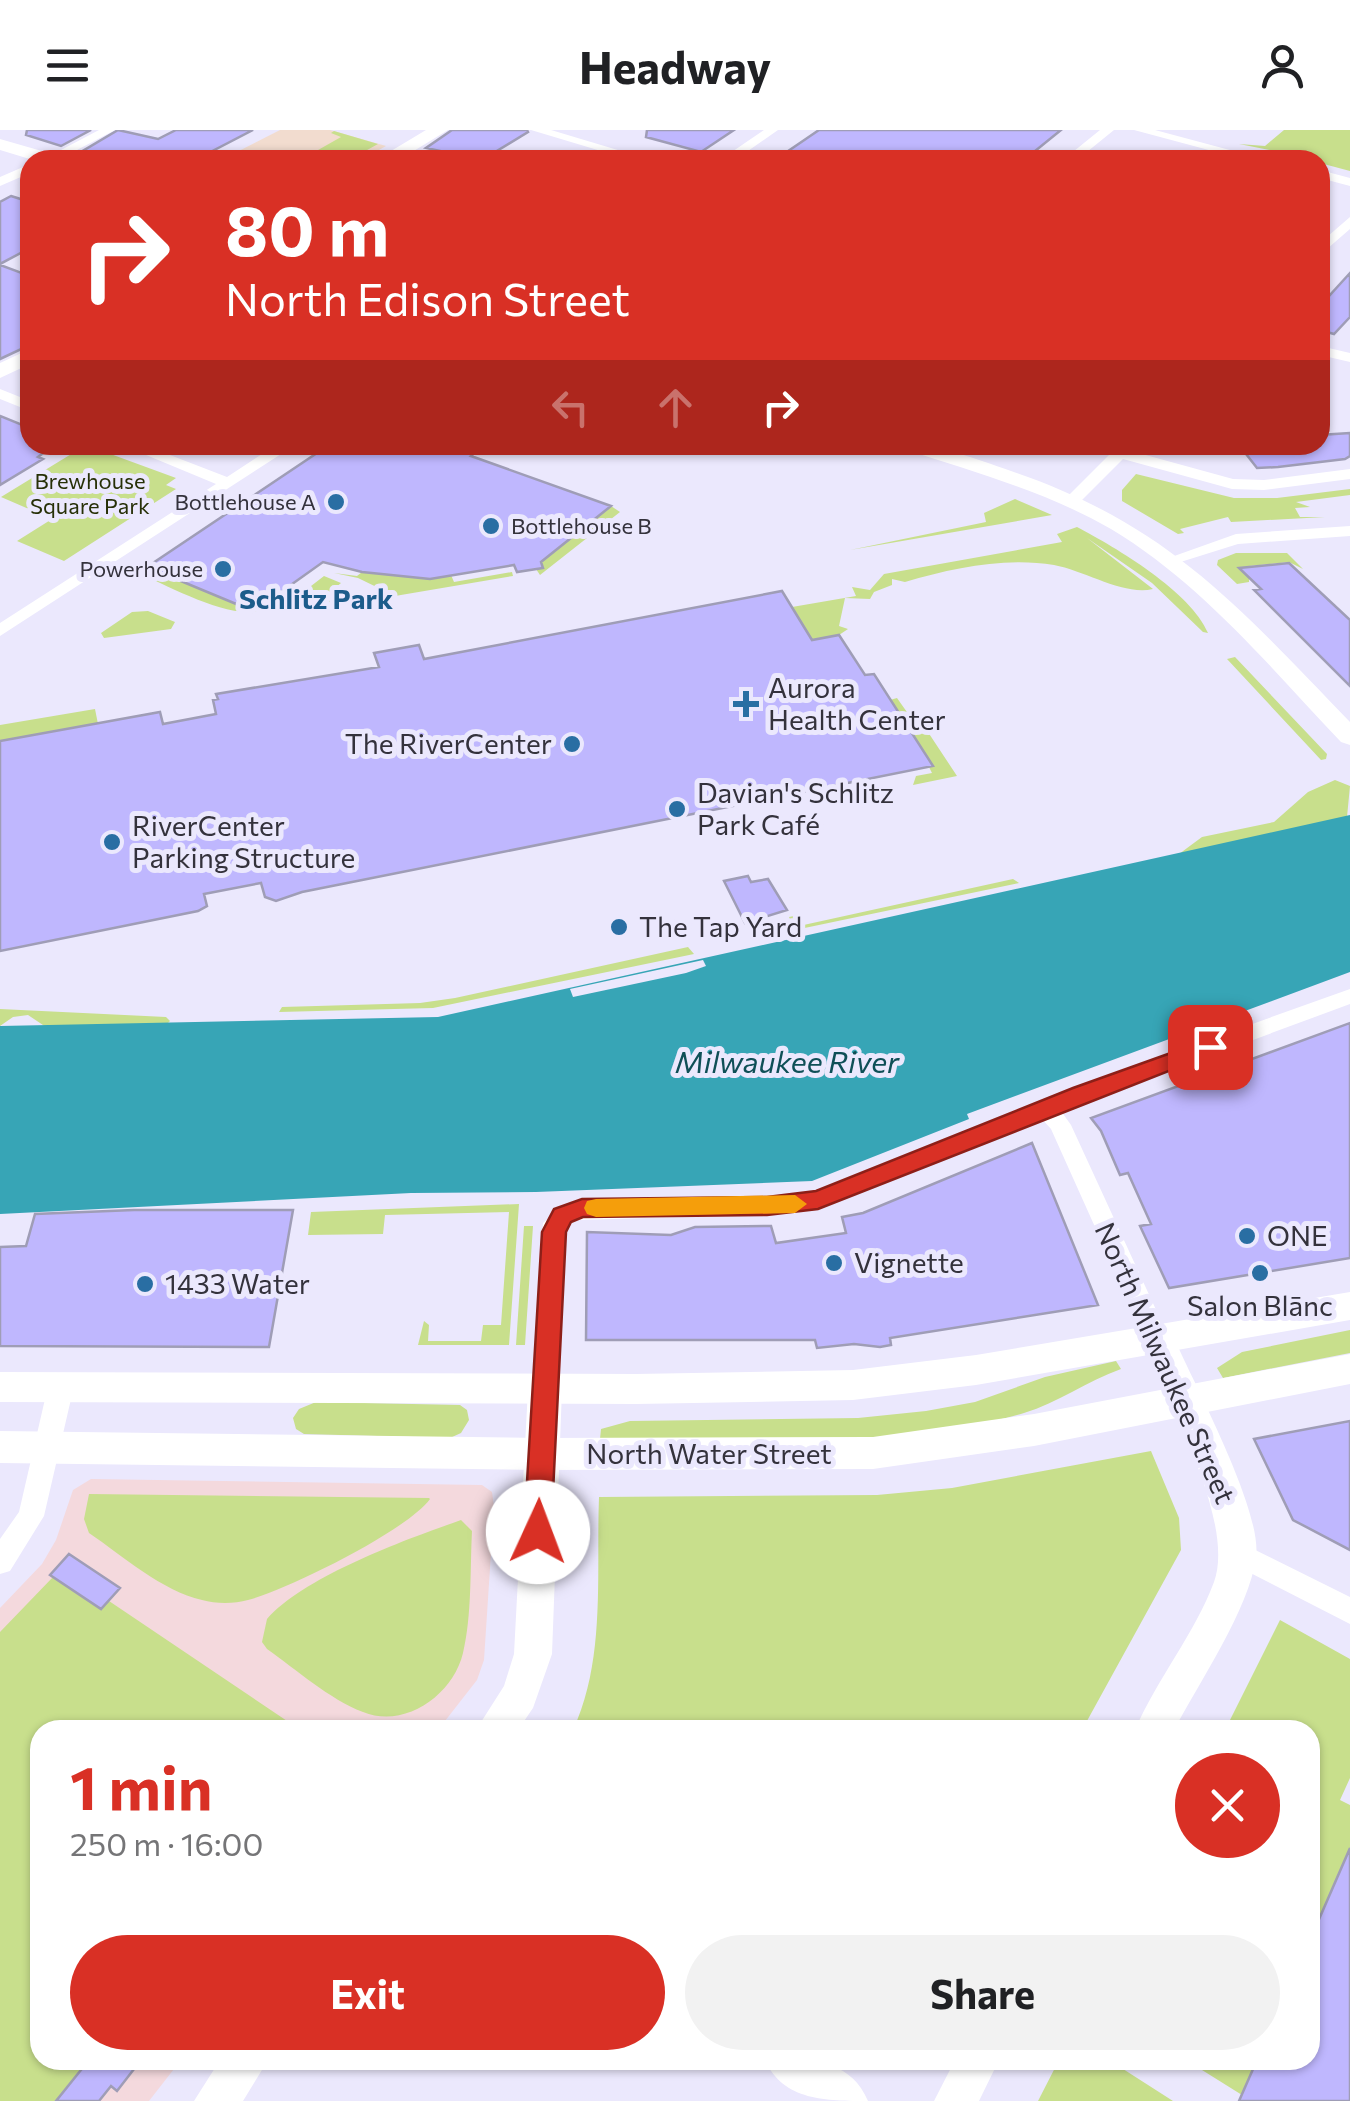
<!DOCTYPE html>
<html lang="en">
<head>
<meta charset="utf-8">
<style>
	:root { --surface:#fff; --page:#f2f2f2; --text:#202124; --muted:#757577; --accent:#d93025 }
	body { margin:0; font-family:Commissioner,sans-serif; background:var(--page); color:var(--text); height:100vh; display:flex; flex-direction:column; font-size:38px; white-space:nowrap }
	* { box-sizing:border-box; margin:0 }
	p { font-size:32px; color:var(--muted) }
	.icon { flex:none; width:55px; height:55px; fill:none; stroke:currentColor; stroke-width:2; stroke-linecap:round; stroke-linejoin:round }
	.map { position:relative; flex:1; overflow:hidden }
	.side { position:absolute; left:30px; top:1590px; width:1290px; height:350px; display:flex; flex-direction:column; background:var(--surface); border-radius:30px; box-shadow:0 2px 8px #0004 }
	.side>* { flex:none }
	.top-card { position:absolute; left:20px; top:20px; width:1310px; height:305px; border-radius:30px; box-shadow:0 2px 8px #0004; background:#d93025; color:#fff; overflow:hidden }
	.pin { position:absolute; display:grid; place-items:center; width:85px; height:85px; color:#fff; margin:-42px; border-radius:20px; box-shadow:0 5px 15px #0006 }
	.me { position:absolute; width:110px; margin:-55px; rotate:2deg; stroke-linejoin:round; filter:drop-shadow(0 0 8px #0008) }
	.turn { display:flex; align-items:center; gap:35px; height:210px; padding:0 40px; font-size:45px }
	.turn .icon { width:130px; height:130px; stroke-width:2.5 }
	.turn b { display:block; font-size:70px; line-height:85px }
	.lanes { display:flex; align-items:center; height:95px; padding:0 40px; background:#0003; justify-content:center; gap:50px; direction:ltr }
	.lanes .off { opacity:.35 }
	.round { display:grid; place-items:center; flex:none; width:105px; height:105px; border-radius:52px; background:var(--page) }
	.head { display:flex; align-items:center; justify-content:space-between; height:170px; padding:0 40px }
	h1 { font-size:60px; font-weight:700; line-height:75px; color:var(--accent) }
	.primary-button { display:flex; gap:20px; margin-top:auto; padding:20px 40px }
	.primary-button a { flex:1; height:115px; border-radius:60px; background:var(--accent); color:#fff; font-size:40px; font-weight:700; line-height:115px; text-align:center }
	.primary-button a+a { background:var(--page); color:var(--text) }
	header { display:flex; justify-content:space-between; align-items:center; height:130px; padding:0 40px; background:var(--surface); font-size:45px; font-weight:700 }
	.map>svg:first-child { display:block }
	.industrial { fill:#f2dccf }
	.education { fill:#f4d9dd }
	.green { fill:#c8df8c }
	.water { fill:#37a5b6 }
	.pier { fill:#ebe8fd }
	.building { fill:#bfb7fe; stroke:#9f9db6; stroke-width:2.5 }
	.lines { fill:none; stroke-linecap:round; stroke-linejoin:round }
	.minor { fill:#fff; fill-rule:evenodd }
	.tertiary { fill:#fff; fill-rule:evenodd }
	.secondary { fill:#fff; fill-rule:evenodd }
	.route { fill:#d93025; stroke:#8d1f18; stroke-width:2.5 }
	.slow { fill:#f59e0b }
	.poi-dot { fill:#296ea3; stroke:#ebe8fd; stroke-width:4 }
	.labels { text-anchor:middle; stroke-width:10; stroke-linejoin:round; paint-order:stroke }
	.far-park-label { font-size:22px; fill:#273007; stroke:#ebe8fd }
	.far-poi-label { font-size:22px; fill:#34323c; stroke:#ebe8fd; text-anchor:end }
	.far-quarter-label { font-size:28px; font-weight:bold; fill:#1c5c8b; stroke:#ebe8fd }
	.poi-label { font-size:28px; fill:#34323c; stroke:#ebe8fd; text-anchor:start }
	.street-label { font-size:28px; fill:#34323c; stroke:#ebe8fd }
	.water-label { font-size:30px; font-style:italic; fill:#0f4f57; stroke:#ebe8fd }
</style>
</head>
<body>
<header><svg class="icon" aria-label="menu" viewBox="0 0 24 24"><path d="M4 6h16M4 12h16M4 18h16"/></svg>Headway<svg class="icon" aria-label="person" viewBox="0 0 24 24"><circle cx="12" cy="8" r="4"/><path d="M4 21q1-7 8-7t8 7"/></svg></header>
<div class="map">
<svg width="1350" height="1971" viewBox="0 0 1350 1971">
	<rect width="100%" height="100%" fill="#ebe8fd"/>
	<!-- industrial -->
	<path class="industrial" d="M280,0H330L386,16L361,30H221Z"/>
	<!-- education -->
	<path class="education" d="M91,1349L482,1355L492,1362L494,1377L484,1530L477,1550L438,1600H40V1930H181L149,1971H0V1478L42,1434L56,1410L73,1360Z"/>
	<!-- green -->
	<path class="green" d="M1284,0H1350V41L1320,33V30L1239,14L1265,16Z
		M334,1L378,14L349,30L304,28L341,7L331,3Z
		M86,315L176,348L166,355L176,359L64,431L17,411L52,389L1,367Z
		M1136,344L1234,368H1277L1350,359V365L1296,372L1310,377L1295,378L1300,387H1325L1231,392L1228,387L1180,399L1184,403L1178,404L1122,371V360Z
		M1015,369L1052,385L850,420L986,392L984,383Z
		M611,376L620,382L540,445L536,439L543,438L540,430Z
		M1077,397C1117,418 1191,462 1208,503L1203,502L1152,453L1087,408L1153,459C1124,466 1086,441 1054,435C1005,427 953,438 905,452L892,449V455L874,462L870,469L845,468L839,496L848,499L839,505L812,510L792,477L856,466L852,457L870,460L884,444L1062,412L1057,404Z
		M1236,423H1287L1303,439L1289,432L1249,436V452L1237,454L1217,435L1218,430Z
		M147,437L241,476L252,469L269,476C240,497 170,456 138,443Z
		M362,442L451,445L454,452L512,442L513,446L395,466L358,448L334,443L357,446Z
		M324,446L341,453L334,459L350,465L358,460L374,467L280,480Z
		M148,481L175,492L171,499L104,508L101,503L132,482Z
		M1235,527L1327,624L1326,629L1321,630L1227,529Z
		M897,568L909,585L920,590L957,646L913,655L916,646L932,643L929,637L932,636L890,570Z
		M95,579L98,594L0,611V595Z
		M1335,650L1350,656L1347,687L1179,724L1202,707L1274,692L1308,662Z
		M1013,749L1019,753L795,800L789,787L794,786L799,796Z
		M688,817L694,824L433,878L279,882L282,877L420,873L455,868Z
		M0,879L166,887L170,891L166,895L46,897L28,885L13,887L0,896Z
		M519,1074L509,1215H418L424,1191L429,1195L428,1211H481L483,1195H501L509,1082L385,1085L383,1104L308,1105L311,1082Z
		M524,1096H533L525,1215H516Z
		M1350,1200V1223L1223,1248L1217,1238L1242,1222Z
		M1116,1231L1121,1239C1087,1251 1058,1273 1024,1283C889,1322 738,1310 600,1309L601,1299L630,1291L858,1288L926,1281L975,1272L1045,1247Z
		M316,1272L460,1275L467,1280L469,1290L461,1303L450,1308L304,1304L296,1299L293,1288L299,1279Z
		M1151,1321L1179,1388L1181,1420L1082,1600H573C606,1529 596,1444 599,1367L877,1365L952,1358Z
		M89,1364L429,1368L430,1369C408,1400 287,1460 248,1470C234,1474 216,1474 202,1470C162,1461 123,1426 89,1403L84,1389Z
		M461,1390L472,1401C470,1440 472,1485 463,1523C453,1565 405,1599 363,1582C329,1569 297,1540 267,1519L262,1512L267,1489C305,1446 407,1409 461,1390Z
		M53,1447L100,1479L109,1471L299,1599L40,1600V1930H89L56,1971H0V1502Z
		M1280,1490L1350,1529V1648L1340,1670L1350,1675V1718L1310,1810V1600H1225Z
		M1059,1930H1109L1173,1971H1038Z
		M1186,1930H1257L1242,1965Z"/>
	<!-- water -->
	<path class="water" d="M1350,685V842L967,984L969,989L812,1051L536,1062L411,1063L0,1084V896L438,887Z"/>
	<!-- pier -->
	<path class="pier" d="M703,830L706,836L686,843L573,867L570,859Z"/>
	<!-- building -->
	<path class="building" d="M27,0H91L61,16L26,5Z
		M118,0L158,9L176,0H253L195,30H106L81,22Z
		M452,0H527L528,2L482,30L426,18Z
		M647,0H734L701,22L646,7Z
		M819,0H1061L1024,30H775Z
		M11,66L30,72V118L0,134V72Z
		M0,135L30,146V215L0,229Z
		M1350,143V187L1334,204L1320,200V163L1329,166Z
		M0,286L30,298V315H54L38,327L43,329L0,355Z
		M1350,303V326L1345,329L1278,337L1257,338L1239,315H1320V305Z
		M329,315H453L475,323L471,326L611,376L541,432L543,438L517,442L514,435L430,449L362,442L323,432L264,474L252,469L241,476L147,437Z
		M1289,433L1350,490V556L1254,460L1261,459L1239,438Z
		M782,461L812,510L839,505L865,545L874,544L933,636L302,762L276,771L265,767L261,753L204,764L207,776L198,781L0,821V611L160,582L163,594L216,584L213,570L218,569L216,564L379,537L374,523L419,515L424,529Z
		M748,746L751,752L768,749L787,780L745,793L724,751Z
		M1350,893V1128L1169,1158L1140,1096L1151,1094L1128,1043L1120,1045L1101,1001L1091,988Z
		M1032,1013L1098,1175L890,1208L891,1215L880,1217L854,1214L817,1218L815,1210H586L587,1102L671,1105L695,1097L771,1096L776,1113L846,1103L842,1087L863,1083Z
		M134,1080H293L269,1217L0,1216V1117L26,1116L35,1084Z
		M1350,1291V1420L1293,1390L1254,1309Z
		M69,1424L120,1458L101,1479L50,1445Z
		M1350,1718V1971H1239L1257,1930H1310V1810Z
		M89,1930H141L117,1961L111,1956L99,1971H56Z"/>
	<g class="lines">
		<!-- minor -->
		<path class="minor" d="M99,0H115L58,30H42Z
			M531,0H551L651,30H631Z
			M764,0H778L735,30H720Z
			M1100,0H1114L1077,30H1063Z
			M1134,0H1155L1267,30H1246Z
			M30,34V43L0,56V47Z
			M1320,40L1350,48V56L1320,48Z
			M1350,87V99L1320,125V113Z
			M1320,216L1350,223V232L1320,225Z
			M0,259L30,271V281L0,269Z
			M122,315H144L227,347L276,315H295L0,506V493L216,354Z
			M1119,315H1136L1131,321L1233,349L1264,350L1350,339V349L1264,360L1232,359L1123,329L1078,374H1066V368Z
			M1350,396V406L1238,414L1171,435L1163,430L1236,404Z
			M1350,859V874L1061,981L1071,995L1169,1208L1166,1215L1157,1218L1148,1215L1051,999L1042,989L818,1079L790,1084L577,1090L566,1097L558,1259L554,1266L545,1270L536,1266L532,1259L543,1093L564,1075L790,1066L815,1062L1073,958Z
			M61,1245L70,1249L74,1256L44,1386L10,1441L0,1444V1409L19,1382L48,1256L52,1249Z
			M1239,1412L1350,1467V1494L1229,1432L1226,1424L1229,1416Z"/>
		<!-- tertiary -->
		<path class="tertiary" d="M901,315C940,315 974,328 1011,341C1168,394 1239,477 1350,592V615L1341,612C1270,537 1201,453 1111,399C1047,362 974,342 904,319Z
			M1157,1195L1169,1198L1174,1208C1195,1256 1263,1381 1256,1428C1249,1479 1199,1553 1174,1600H1135C1157,1549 1195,1503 1214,1452C1236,1392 1166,1266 1140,1208L1145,1198Z
			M545,1245L557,1249L562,1259L552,1524L533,1578L518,1600H476L504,1556L514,1524L528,1259L533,1249Z
			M220,1930H268L243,1971H194Z
			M765,1930C806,1930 849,1926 868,1971C827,1971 783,1971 765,1930Z
			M955,1930H999L979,1971H934Z"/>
		<!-- secondary -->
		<path class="secondary" d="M426,0H448L399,30H376Z
			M0,9L59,26L61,30H33L0,20Z
			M30,219V234L0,248V233Z
			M1350,1162V1190L976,1255L853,1270L636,1274L0,1272V1242L636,1244L853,1240L976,1225Z
			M1350,1224V1254L1034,1316L873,1339L541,1340L0,1333V1301L541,1308L873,1307L1034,1284Z"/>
	</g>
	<!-- route -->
	<path class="route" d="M1210,909L1221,917L1217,922L818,1079L767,1085L583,1087L571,1092L566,1102L551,1402L547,1410L538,1413L528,1410L524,1402L542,1102L554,1079L582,1069L767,1067L816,1061L1073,958Z"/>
	<!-- slow -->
	<path class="slow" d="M795,1065L807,1074L795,1083L596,1087L587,1084L584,1078L587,1071L596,1069Z"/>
	<!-- markers -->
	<g class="poi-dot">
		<circle cx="336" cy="372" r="10"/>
		<circle cx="491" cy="396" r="10"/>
		<circle cx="223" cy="439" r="10"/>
		<path d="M741 559h10v10h10v10h-10v10h-10v-10h-10v-10h10z"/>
		<circle cx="572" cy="614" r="10"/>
		<circle cx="677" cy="679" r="10"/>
		<circle cx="112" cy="712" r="10"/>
		<circle cx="619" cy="797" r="10"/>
		<circle cx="1247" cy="1106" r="10"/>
		<circle cx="834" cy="1133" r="10"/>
		<circle cx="1260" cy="1143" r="10"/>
		<circle cx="145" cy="1154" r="10"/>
	</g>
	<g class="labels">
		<!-- far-park labels -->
		<g class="far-park-label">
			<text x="90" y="359">Brewhouse<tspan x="90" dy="25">Square Park</tspan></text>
		</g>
		<!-- far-poi labels -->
		<g class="far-poi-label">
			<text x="316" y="380">Bottlehouse A</text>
			<text x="511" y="404" text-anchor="start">Bottlehouse B</text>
			<text x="203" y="447">Powerhouse</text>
		</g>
		<!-- far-quarter labels -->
		<g class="far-quarter-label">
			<text x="316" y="479">Schlitz Park</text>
		</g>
		<!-- poi labels -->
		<g class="poi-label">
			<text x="768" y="568">Aurora<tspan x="768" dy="32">Health Center</tspan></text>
			<text x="552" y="624" text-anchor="end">The RiverCenter</text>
			<text x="697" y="673">Davian's Schlitz<tspan x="697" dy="32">Park Café</tspan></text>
			<text x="132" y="706">RiverCenter<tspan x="132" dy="32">Parking Structure</tspan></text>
			<text x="639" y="807">The Tap Yard</text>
			<text x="1267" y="1116">ONE</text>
			<text x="854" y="1143">Vignette</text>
			<text x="165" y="1164">1433 Water</text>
			<text x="1260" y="1186" text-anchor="middle">Salon Blānc</text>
		</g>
		<!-- street labels -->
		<g class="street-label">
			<text transform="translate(1165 1233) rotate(66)" y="10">North Milwaukee Street</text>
			<text x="709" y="1334">North Water Street</text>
		</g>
		<!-- water labels -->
		<g class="water-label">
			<text x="787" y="943">Milwaukee River</text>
		</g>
	</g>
</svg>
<div class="pin" style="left:1210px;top:917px;background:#d93025"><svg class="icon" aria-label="arrive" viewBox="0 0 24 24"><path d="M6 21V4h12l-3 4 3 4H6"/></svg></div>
<svg class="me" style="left:538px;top:1402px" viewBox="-20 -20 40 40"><circle r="19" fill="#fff"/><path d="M0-13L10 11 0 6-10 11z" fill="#d93025"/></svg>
<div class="top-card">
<div class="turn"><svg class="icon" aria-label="right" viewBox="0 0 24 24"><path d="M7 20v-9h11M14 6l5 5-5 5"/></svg><div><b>80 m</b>North Edison Street</div></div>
<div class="lanes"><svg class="icon off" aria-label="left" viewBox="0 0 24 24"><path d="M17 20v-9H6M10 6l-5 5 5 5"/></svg><svg class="icon off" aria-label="ahead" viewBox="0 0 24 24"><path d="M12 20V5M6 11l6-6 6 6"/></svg><svg class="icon" aria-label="right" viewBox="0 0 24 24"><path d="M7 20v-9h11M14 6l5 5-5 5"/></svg></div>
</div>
<section class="side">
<div class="head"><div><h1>1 min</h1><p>250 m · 16:00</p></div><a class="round" style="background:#d93025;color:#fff"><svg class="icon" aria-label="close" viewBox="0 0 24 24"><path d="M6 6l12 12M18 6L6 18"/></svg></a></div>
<div class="primary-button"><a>Exit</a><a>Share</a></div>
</section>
</div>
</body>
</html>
